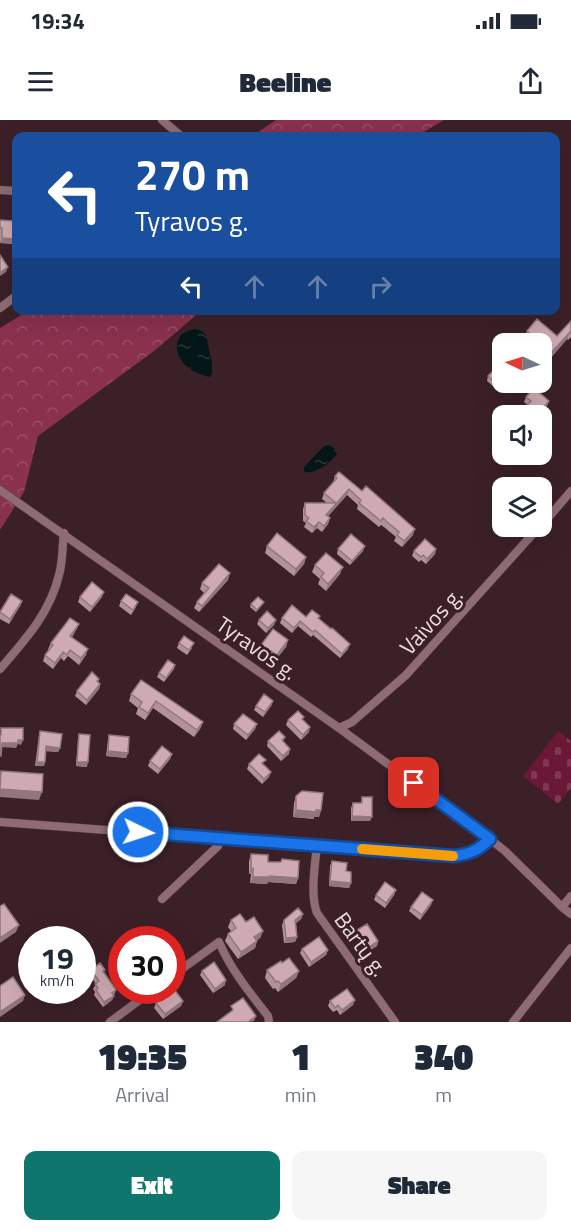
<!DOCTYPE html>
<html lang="en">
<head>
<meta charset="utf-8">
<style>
	:root { --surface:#fff; --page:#f6f6f7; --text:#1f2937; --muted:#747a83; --accent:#0f766e }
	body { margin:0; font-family:"Titillium Web",sans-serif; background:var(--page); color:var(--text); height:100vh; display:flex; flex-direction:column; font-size:22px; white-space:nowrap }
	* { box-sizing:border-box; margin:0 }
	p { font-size:20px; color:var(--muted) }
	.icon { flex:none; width:33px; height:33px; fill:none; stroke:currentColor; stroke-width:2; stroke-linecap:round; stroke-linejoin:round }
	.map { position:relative; height:902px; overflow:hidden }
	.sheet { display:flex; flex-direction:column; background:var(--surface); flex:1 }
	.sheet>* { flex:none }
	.guide { position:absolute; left:12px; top:12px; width:548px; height:183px; border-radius:12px; box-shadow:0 6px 24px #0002; background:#1a4fa0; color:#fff; overflow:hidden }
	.needle { width:39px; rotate:274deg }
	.controls { position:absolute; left:492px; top:213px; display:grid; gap:12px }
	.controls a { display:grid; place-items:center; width:60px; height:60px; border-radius:12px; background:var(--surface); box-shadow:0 6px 24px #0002; font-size:30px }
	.speed { position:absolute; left:18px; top:806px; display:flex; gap:12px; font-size:30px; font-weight:700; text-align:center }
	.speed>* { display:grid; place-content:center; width:78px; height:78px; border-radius:50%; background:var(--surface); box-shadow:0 6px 24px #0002; line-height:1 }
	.speed small { font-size:15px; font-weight:400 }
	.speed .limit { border:9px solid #d22; background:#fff; color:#111 }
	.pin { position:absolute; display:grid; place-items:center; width:51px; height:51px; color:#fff; margin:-26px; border-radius:12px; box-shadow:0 3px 9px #0006 }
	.me { position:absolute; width:66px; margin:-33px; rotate:94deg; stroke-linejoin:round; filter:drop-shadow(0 0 4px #0008) }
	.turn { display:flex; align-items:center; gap:21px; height:126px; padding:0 24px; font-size:27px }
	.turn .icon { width:78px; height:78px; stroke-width:2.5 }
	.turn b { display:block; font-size:42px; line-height:51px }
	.lanes { display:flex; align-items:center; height:57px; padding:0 24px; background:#0003; justify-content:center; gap:30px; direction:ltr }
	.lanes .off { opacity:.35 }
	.eta { display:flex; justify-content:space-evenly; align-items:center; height:102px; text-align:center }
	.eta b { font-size:36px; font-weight:800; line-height:42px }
	.primary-button { display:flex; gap:12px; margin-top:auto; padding:12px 24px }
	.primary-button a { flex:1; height:69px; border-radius:12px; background:var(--accent); color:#fff; font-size:24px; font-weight:800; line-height:69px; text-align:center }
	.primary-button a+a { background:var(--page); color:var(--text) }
	.status { display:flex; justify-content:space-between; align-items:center; height:42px; padding:0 30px; background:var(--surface); direction:ltr }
	.status svg { height:16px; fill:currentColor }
	header { display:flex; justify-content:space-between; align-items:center; height:78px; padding:0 24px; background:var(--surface); font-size:27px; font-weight:800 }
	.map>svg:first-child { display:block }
	.forest { fill:url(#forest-crowns) }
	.cemetery { fill:url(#cemetery-stones) }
	.water { fill:url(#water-ripples) }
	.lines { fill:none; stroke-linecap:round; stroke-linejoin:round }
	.street-casing { stroke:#573f46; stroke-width:9 }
	.street { stroke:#8f6c74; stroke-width:8 }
	.wall { fill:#b29299 }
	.shaded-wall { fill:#91777d }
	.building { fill:#cfaab2; stroke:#91777d; stroke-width:1.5 }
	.route-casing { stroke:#114b97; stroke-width:15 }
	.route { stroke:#1a73e8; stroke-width:10 }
	.slow { stroke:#f59e0b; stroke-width:10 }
	.labels { text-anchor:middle; stroke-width:6; stroke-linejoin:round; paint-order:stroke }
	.street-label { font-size:22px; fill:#eedade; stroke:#3c2027 }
</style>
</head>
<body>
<div class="status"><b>19:34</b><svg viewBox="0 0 49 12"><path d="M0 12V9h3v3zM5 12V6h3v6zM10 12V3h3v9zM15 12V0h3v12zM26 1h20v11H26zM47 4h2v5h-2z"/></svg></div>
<header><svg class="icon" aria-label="menu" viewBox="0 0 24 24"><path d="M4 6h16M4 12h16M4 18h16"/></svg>Beeline<svg class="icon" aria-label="share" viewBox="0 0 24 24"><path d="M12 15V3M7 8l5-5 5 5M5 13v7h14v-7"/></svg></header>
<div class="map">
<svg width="571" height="902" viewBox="0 0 571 902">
	<defs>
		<pattern id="forest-crowns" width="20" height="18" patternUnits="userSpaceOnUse" patternTransform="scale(1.5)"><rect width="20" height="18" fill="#8a314e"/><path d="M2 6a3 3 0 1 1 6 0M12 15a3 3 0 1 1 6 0" fill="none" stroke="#9b4e67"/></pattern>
		<pattern id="cemetery-stones" width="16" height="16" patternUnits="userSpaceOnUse" patternTransform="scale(1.5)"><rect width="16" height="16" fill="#6a1836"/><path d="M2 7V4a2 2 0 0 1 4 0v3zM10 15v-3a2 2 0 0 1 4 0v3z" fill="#803953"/></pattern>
		<pattern id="water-ripples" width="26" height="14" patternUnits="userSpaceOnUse" patternTransform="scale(1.5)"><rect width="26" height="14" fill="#041617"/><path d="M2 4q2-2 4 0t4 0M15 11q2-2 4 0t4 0" fill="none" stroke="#293738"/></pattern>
	</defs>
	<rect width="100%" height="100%" fill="#3c2027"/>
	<!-- forest -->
	<path class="forest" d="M276,0H444L417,16H252Z
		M28,191H201L154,231L38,316L24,372L0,410V208Z"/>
	<!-- cemetery -->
	<path class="cemetery" d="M558,611L571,621V668L558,684L523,656Z"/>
	<!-- water -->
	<path class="water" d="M194,209L200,210L206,215L212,243V253L210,257C194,254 176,243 177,225C178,220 180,215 184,213C187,211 190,210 194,209Z
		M328,325C333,326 335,329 337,334C329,344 318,352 306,353L304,351V347L324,326Z"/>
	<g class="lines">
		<!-- street casing -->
		<g class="street-casing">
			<path id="street" d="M162,0L181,16
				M0,70L16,71
				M0,188L16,176
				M0,370L339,608L490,719L505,731L562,787L571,794
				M542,405L571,371
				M0,549C25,520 50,493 59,455C63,442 62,427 64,413
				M339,608L352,602L406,555L540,406
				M0,702L454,736C471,734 478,730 490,719
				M317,725C315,745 310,775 317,793L395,902
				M162,779L218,726L220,718
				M562,787L571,776
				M172,856L219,822C231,850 250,873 268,896L269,902
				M110,902L153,870
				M513,902L571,828"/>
		</g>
		<!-- street -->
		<use href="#street" class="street"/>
	</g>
	<!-- wall -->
	<path class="wall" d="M14,89L15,124L0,123V100L12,101V94Z
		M571,201V217L568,220L567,219L550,239L542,232V224H532L525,217L527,211L557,216Z
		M488,256L500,259L494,267L487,261Z
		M526,277L549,281L547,286L540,295L538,294L536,296H530L525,291L528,285L524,282Z
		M335,356L413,415L402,427L394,421L396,417L384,407L381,405L379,407L357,389L358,385L347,375L328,396L330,398L328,404L322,412L317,408L312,413L304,407L306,403L303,401V389L305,383H327L322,379L324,373L333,363Z
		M267,426L306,437L304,444L294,456L265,433Z
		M338,429L363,431L350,445L337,434Z
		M436,429L435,434L426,444L421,440L419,442L412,436L414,431Z
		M315,445L340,454L326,471L318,464L320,459L312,452Z
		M228,460L199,492L194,488L197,482L204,473L200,469L202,463Z
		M80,477H102L90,492L78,482Z
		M22,481L20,486L9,504L0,499V492Z
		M121,481L136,487L131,495L119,486Z
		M251,484H263L256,492L250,487Z
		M320,496L318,499L348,529L340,538L313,515L311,517L298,506L292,513L280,503L282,498Z
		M259,500H276L274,505L266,513L257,504Z
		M79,504L76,510L72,517L86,535L79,545L68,536L64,541L61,538L53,549L43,541L45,535L49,530L48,529L51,523Z
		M288,520L286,527L274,542L268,538L267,539L258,532L261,525Z
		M179,523L192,528L187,535L177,528Z
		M175,545L174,549L164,562L157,557L159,553Z
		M99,559L98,562L100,564L99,569L86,585L75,576L77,571Z
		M141,560L203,602L200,609L194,617L153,588L145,600L136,594L138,588L129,581L131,574Z
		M273,581L271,586L263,597L254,590L256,586Z
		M288,600L309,612L301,620L286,605Z
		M234,604H257L255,609L246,620L233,609Z
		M40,611L60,628L58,632L46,631L44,646H35L39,615Z
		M79,614L87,647L76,646L78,619Z
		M109,615L128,633L126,638L106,636L108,620Z
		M285,617L283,622L289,634L281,641L267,626L268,621Z
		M172,634L170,639L158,654L148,646L150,641Z
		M249,644L264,645L269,657L262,664L247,649Z
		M296,676L321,690L319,697H314V699L293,697L294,683Z
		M362,677L370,701H351V688L353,683H361Z
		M251,734L268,742H281L282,739L298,758L296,764L268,762L267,764L250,763L251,754H249V741Z
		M332,741L346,751L351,763L349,768L329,766L330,746Z
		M396,770L394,775L385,788L374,780L376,775Z
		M431,785L420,800L409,791L411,787Z
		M303,794L301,799L296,803L297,817L295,822L284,823L282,805L284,800Z
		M231,800L246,802L263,811L260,818L257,820L255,828L238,839L225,821L228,814L231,811L228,807Z
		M357,810L378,821L377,826L367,832L356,815Z
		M302,829L328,830L326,835L309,847L300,833Z
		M282,843L299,851L296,858L278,872L275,868L273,869L265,858L267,850Z
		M91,850L104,852L116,870L112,880L103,887L94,875L95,872L93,869L96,864L89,854Z
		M202,851L225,865L213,873L200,855Z
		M183,881L181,886L163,899L154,888L156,883Z
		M330,881L353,885L340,895L337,890L333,892L328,886Z"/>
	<!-- shaded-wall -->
	<path class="shaded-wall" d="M2,118L16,119V120L15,124L0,123Z
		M8,147L6,152L0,156V153Z
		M570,212L567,219L550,239L552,232Z
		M502,255L500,259L494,267L495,262Z
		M549,281L547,286L540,295L541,291Z
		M349,369L347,375L324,401L326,395Z
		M330,398L328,404L322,412L324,406Z
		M319,402L317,408L312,413L314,407Z
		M415,409L413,415L402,427L404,421Z
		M365,426L363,431L350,445L352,441Z
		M436,429L435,434L426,444L427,439Z
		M306,437L304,444L294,456L296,449Z
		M343,447L340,454L326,471L328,464Z
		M230,453L228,460L199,492L202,486Z
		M104,472L102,477L90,492L92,487Z
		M22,481L20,486L9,504L10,499Z
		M276,500L274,505L266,513L268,508Z
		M300,501L298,506L292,513L294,508Z
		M79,504L76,510L68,522L70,516Z
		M288,520L286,527L274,542L277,535Z
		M350,524L348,529L340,538L342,534Z
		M88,529L86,535L79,545L81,538Z
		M63,532L61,538L53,549L55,543Z
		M100,564L99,569L86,585L87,580Z
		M156,581L153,588L145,600L148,593Z
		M273,581L271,586L263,597L265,592Z
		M203,602L200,609L194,617L197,610Z
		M257,604L255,609L246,620L248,615Z
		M310,607L309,612L301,620L303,615Z
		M18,620H23L21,625L18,624L16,628L0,627L2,623Z
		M46,626L60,628L58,632L44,631Z
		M290,629L289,634L281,641L283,636Z
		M108,631L128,633L126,638L106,636Z
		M172,634L170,639L158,654L160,649Z
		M37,642H45L44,646H35Z
		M77,642H88L87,647L76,646Z
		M271,652L269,657L262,664L264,659Z
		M0,669L42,672L39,680L0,677Z
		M296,690H321L319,697H314V699L293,697Z
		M352,696L372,697L370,701H351Z
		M251,748H253L251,754H249Z
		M270,756L298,758L296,764L268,762L267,764L250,763L253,757Z
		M330,761L351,763L349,768L329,766Z
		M396,770L394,775L385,788L386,783Z
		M433,780L431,785L420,800L422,795Z
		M303,794L301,799L294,805L295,800Z
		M19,805L16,812L0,823V818Z
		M263,811L260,818L252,824L254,817Z
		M297,817L295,822L284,823L286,818Z
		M257,821L255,828L238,839L241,832Z
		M378,821L377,826L367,832L369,827Z
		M328,830L326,835L309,847L311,842Z
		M299,851L296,858L278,872L281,864Z
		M226,860L225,865L213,873L215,869Z
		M25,875L23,881L0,897V892Z
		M114,876L112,880L103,887L104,882Z
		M355,880L353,885L340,895L342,890Z
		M183,881L181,886L163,899L165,894Z
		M256,896L254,901L248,902Z"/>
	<!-- building -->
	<path class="building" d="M14,89H16V119L2,118V108H0V100L13,101Z
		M0,135L8,147L0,153Z
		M537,199L557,216L571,201V213L570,212L552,232L527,211Z
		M495,249L502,255L495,262L488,256Z
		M534,268L549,281L541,291L539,289L535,294L526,286L531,281L526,277Z
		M339,352L362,371L366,366L415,409L404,421L397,415L399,412L386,401L383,398L381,401L359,383L361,380L349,369L326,395L330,398L324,406L319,402L314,407L306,401L309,398L305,395V383H336L324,373L337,358L335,356Z
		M277,413L306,437L296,449L267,426Z
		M351,414L365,426L352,441L338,429Z
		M425,419L436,429L427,439L423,435L421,437L414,431Z
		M326,433L343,447L328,464L321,457L324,453L315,445Z
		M219,444L230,453L202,486L197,482L209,468L202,463Z
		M92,462L104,472L92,487L80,477Z
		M11,474L22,481L10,499L0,492Z
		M126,474L138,482L133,490L121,481Z
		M258,477L264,482L257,490L251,484Z
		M292,485L306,497L312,490L320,496L318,498L331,509L332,508L350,524L342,534L315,510L313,512L300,501L294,508L282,498Z
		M267,491L276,500L268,508L259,500Z
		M70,498L79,504L70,516L88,529L81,538L70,530L67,535L63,532L55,543L45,535L53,525L51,523Z
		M273,509L288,520L277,535L271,531L270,532L261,525Z
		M184,516L194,523L189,530L179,523Z
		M168,540L175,545L166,558L159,553Z
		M92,552L99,559L97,561L100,564L87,580L77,571Z
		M141,560L203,602L197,610L156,581L148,593L139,587L142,582L131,574Z
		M264,574L273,581L265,592L256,586Z
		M298,591L304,597L302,599L310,607L303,615L288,600Z
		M243,594L257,604L248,615L234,604Z
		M1,608H23V620H18V623H2L1,636H0V615H1Z
		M40,611L62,614L60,628L46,626L45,642H37Z
		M279,611L285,617L282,620L290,629L283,636L268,621Z
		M79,614L90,615L88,642H77Z
		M109,615L129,617L128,633L108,631Z
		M162,626L172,634L160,649L150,641Z
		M259,634L266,640L262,643L271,652L264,659L249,644Z
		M1,651L43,654L42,672L0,669Z
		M302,671L323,673L321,690H316V692L296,690V676Z
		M362,677H372V697L352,696L353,683H362Z
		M251,734L268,735V742H281L282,739L299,741L298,758L270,756V757H253V748H251Z
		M332,741L347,743L346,751L351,752V763L330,761Z
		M385,762L396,770L386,783L376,775Z
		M422,772L433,780L422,795L411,787Z
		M4,784L19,805L0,818V786Z
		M298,788L303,794L295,800L297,817L286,818L284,800Z
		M240,794L246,802L254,797L263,811L254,817L257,821L241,832L228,814L236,808L231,800Z
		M367,804L378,821L369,827L357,810Z
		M319,817L328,830L311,842L302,829Z
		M289,838L299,851L281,864L278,861L276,862L267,850L281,841L282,843Z
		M214,842L226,860L215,869L202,851Z
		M100,843L105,850L103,851L116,870L112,873L114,876L104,882L96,870L98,868L95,864L99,861L91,850Z
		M13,857L25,875L0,892V866Z
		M174,869L183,881L165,894L156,883Z
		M347,869L355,880L342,890L338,885L335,888L330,881Z
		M243,878L256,896L248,902H217L233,890L231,886Z"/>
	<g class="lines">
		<!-- route casing -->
		<g class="route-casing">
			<path id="route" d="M138,712L454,736C471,734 478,730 490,719L414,663"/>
		</g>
		<!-- route -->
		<use href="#route" class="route"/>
		<!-- slow -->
		<path class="slow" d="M362,729L453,736"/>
	</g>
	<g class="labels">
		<!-- street labels -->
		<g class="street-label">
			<text transform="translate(431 501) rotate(-48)" y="8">Vaivos g.</text>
			<text transform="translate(257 528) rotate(35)" y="8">Tyravos g.</text>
			<text transform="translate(361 824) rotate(54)" y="8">Bartų g.</text>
		</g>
	</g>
</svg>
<div class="controls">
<a><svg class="needle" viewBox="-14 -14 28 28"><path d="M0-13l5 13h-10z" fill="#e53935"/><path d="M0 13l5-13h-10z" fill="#747a83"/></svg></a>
<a><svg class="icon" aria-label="sound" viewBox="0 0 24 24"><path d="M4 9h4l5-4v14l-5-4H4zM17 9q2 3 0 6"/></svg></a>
<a><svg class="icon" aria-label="layers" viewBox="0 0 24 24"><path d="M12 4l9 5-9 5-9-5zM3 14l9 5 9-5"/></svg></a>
</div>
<div class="speed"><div>19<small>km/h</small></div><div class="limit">30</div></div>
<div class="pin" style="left:414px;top:663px;background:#d93025"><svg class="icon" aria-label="arrive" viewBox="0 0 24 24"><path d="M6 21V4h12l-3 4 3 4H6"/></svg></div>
<svg class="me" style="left:138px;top:712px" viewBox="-20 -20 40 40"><circle r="17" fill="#1a73e8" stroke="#fff" stroke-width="3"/><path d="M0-11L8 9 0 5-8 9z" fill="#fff"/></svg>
<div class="guide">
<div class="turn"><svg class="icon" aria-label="left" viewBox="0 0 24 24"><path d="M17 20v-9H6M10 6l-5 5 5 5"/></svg><div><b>270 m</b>Tyravos g.</div></div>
<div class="lanes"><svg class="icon" aria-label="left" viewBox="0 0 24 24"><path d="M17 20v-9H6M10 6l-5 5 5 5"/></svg><svg class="icon off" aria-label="ahead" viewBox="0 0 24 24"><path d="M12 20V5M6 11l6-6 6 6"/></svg><svg class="icon off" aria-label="ahead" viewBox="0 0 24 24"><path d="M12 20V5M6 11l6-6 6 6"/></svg><svg class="icon off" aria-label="right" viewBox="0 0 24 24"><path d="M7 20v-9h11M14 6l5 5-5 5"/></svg></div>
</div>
</div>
<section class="sheet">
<div class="eta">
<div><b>19:35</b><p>Arrival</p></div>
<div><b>1</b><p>min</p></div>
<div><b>340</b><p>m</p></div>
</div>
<div class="primary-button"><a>Exit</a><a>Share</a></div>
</section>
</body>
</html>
